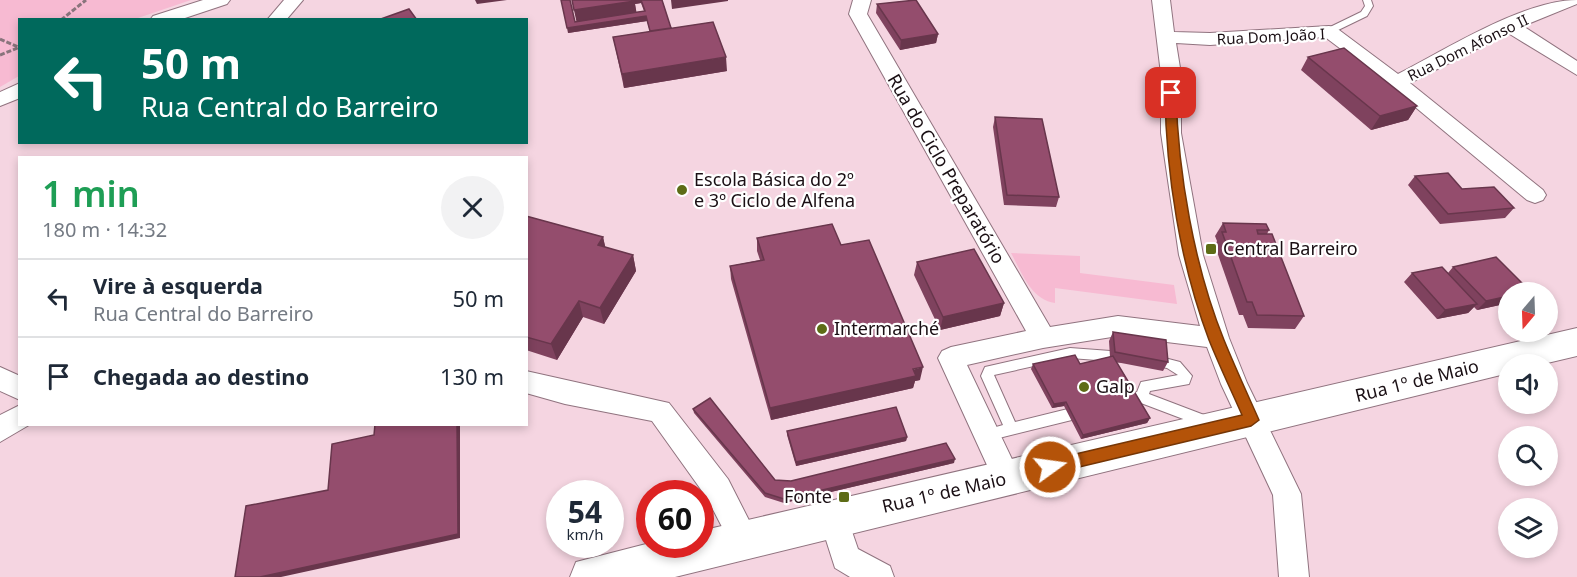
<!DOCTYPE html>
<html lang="pt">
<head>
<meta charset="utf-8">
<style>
	:root { --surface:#fff; --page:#f2f2f3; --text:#1f2937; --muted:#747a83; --line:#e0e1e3 }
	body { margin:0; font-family:"Noto Sans",sans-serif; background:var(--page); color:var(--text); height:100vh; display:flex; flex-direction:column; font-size:22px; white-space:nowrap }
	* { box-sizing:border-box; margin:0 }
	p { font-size:20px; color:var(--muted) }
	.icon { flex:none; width:33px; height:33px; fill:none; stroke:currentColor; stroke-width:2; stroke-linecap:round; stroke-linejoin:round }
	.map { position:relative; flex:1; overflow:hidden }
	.sheet { position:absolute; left:18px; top:156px; width:510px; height:270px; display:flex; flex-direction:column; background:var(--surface); border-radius:0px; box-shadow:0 3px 9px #0003 }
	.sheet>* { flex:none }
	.banner { position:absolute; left:18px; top:18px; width:510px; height:126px; border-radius:0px; box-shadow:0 3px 9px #0003; background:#00695c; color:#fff; overflow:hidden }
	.needle { width:39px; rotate:199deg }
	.buttons { position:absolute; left:1498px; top:282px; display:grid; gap:12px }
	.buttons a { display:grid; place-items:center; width:60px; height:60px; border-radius:50%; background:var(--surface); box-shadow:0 3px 9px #0003; font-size:30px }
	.speed { position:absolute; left:546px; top:480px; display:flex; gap:12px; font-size:30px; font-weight:700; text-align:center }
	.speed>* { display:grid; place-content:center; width:78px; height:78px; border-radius:50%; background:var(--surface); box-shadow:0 3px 9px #0003; line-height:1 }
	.speed small { font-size:15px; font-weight:400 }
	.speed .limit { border:9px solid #d22; background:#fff; color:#111 }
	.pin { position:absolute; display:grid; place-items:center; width:51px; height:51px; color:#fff; margin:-26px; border-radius:12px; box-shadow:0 3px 9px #0006 }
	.me { position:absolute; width:66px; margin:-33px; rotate:76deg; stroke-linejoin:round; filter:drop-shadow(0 0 4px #0008) }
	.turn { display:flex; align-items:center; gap:21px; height:126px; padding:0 24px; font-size:27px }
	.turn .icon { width:78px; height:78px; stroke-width:2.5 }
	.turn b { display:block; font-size:42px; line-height:51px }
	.round { display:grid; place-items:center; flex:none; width:63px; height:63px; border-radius:32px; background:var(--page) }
	.headline { display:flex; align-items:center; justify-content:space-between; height:102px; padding:0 24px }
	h1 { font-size:36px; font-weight:600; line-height:45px; color:#1e9e55 }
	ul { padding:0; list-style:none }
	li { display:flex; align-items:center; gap:18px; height:78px; padding:0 24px; border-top:2px solid var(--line) }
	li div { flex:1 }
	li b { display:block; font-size:22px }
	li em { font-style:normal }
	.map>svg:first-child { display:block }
	.green { fill:#f7bad2 }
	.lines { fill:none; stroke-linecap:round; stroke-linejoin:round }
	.service-casing { stroke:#90737f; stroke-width:2 }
	.minor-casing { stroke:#90737f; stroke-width:2 }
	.primary-casing { stroke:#90737f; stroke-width:2 }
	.path { stroke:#89747c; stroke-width:3; stroke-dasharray:5 2; stroke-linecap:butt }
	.service { fill:#fff; fill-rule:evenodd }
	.minor { fill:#fff; fill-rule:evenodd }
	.primary { fill:#fff; fill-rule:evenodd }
	.wall { fill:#7f425e; fill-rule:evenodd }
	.shaded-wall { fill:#68364c }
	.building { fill:#944d6d; stroke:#68364c; stroke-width:1.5 }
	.route { fill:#b45309; stroke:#753606; stroke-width:1.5 }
	.poi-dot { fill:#5d6c16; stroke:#fff; stroke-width:2 }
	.labels { text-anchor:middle; stroke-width:4.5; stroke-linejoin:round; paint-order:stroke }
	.far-street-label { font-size:15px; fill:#1a0f14; stroke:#fff }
	.street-label { font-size:18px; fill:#1a0f14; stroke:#fff }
	.poi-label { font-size:18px; fill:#1a0f14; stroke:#fff; text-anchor:start }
</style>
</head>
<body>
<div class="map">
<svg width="1577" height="577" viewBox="0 0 1577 577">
	<rect width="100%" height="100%" fill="#f5d5e1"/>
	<!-- green -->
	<path class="green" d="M0,0H191L135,19L20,20L19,76L0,87Z
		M1011,253L1080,256V273L1174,285L1177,304L1055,288V303C1031,300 1022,273 1011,253Z"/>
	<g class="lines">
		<!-- service casing -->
		<g class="service-casing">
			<path id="service" d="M1363,0H1371L1373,6L1367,16L1332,33H1326V29L1361,12L1365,6Z
				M1070,348L1124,352L1129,353L1130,357L1129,361L1124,362L1070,358L994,375L1015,422L1084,405L1089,407L1091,411L1089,415L1084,417L987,441L982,439L980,435L982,431L1003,425L981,376L985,367Z
				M1153,355L1180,362L1192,376L1189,384L1150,391L1149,394L1212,418L1214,422L1212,426L1207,428L1141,403L1128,402L1126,398L1128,394L1137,392L1141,382L1178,375L1167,368L1148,364L1147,360L1148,356Z"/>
		</g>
		<!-- minor casing -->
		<g class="minor-casing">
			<path id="minor" d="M203,0H230L227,4L179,20H150L153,16Z
				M284,0H303L286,20H267Z
				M853,0H871L867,14L1050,327L1118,316L1200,326L1179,255L1161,133V74L1152,0H1170L1174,32L1210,33L1329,26L1335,27L1398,74C1447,49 1524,0 1577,0V4L1523,26L1577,61V75L1508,33L1410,83L1543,190L1546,195L1543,200L1535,203L1527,200L1390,86L1325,37L1210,45L1176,43L1181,74V133L1203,255L1229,338L1247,383L1301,494L1309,577H1279L1273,495L1221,384L1207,347L1118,336L1043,348L967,365L1021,478L1017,487L1007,491L997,487L938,358L942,351L951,347L1026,331L849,14Z
				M20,83V98L0,106V92Z
				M0,367L20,376V400L0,391Z
				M526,371L669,403L728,479L759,540L754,550L744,554L734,550L707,498L652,421L565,404L526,393Z
				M20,405V424L29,425L0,442V415Z
				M834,504L844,508L858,549L890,566L894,577H850L835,568L819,518L824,508Z"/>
		</g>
		<!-- primary casing -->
		<g class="primary-casing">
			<path id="primary" d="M1577,328V356L1543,364H1509V373L675,577H570L576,562L650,543L700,544V531Z"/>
		</g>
		<!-- path -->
		<path class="path" d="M61,20L86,0
			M0,39L18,47
			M0,55L20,47"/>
		<!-- service -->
		<use href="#service" class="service"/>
		<!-- minor -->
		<use href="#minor" class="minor"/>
		<!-- primary -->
		<use href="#primary" class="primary"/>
	</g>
	<!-- wall -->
	<path class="wall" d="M572,0H662L671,28L727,71L624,88L613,37L650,32L647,21L568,33L575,22L577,21ZM641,3L644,11L636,12L635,4Z
		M877,4L938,34L936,43L900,50L876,13Z
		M1308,57L1417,106L1408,120L1371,130L1301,70Z
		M995,117L1059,197L1056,207L1004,205L993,127Z
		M1415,176L1462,189L1514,208L1505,218L1440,224L1408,185Z
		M526,216L603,237L605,247L633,255L636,271L604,324L583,317L557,360L526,350Z
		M1223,223L1269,230L1267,234L1304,316L1295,329L1248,328L1243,315H1239L1215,246L1217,241L1215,236Z
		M757,238L841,245L920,380L915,381L913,388L771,420L731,279L730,266L760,260L757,251Z
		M917,262L1004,303L1000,316L940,330L914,275Z
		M1453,267L1530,291L1528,292H1509V303L1477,310L1474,307L1468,313L1437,319L1404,282L1412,273H1448Z
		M1113,332L1168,362L1163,371L1116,362L1150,418L1147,423L1081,439L1064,406L1052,408L1031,369L1033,364H1080L1110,357L1109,341Z
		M693,409L775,480L791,481L954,463L784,503L765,497L694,413Z
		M787,431L907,437L906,441L796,466L787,435Z"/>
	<!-- shaded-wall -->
	<path class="shaded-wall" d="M475,0H507L477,4Z
		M633,0H641V3L635,4L637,15L577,24L574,10Z
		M671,0H728V1L672,9Z
		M646,16L647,21L568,33L567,28Z
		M938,34L936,43L900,50L901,40Z
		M726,57L727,71L624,88L622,74Z
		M1417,106L1408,120L1371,130L1380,116Z
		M603,237L607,254L598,245Z
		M633,255L636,271L604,324L600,308Z
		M1509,296V303L1477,310L1486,301Z
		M579,301L583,317L557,360L551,344Z
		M1004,303L1000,316L940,330L943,317Z
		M1477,304L1468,313L1437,319L1445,310Z
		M923,367L920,380L915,381L913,388L771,420L770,408Z
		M1066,402L1064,406L1052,408L1054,404Z
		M1150,418L1147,423L1081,439L1083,435Z
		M457,424H460V538L281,577H260Z
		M907,437L906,441L796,466V462Z
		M955,459L954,463L784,503V499Z"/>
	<!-- building -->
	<path class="building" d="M561,0H570L575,22L645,11L641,0H662L671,28L650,31L646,16L567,28Z
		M572,0H634L635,1L574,10Z
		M916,0L938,34L901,40L877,4Z
		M409,9L417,20H378Z
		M713,22L726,57L622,74L613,37Z
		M1344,48L1417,106L1380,116L1308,57Z
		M995,117L1042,119L1059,197L1007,195Z
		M1448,173L1462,189L1494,187L1514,208L1448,214L1415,176Z
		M526,216L603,237L598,245L633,255L600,308L579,301L551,344L526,337Z
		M1223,223L1266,224L1269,230H1257L1258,234H1272L1304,316L1257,315L1252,302H1247L1222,232H1226Z
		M832,224L841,245L869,240L923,367L913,369L916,376L770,408L730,266L764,260L757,238Z
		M974,249L1004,303L943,317L917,262Z
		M1496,257L1530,291L1523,292H1509V296L1486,301L1453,267Z
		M1442,267L1477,304L1445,310L1412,273Z
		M1113,332L1166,340L1168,362L1115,352Z
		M1075,355L1080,364L1113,356L1150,418L1083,435L1066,402L1054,404L1033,364Z
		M710,398L775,480L791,481L946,443L955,459L784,499L765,493L693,409Z
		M896,407L907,437L796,462L787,431Z
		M375,424H457L458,534L260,577H235L246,506L328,490L332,444L374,435Z"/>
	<!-- route -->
	<path class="route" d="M1171,90L1176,93C1178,173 1194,266 1224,340C1235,367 1247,393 1259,420L1251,426L1050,474L1044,472L1042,467L1044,462L1050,460L1242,415C1231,390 1219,365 1209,340C1180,263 1166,175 1165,93Z"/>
	<!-- markers -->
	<g class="poi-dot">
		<circle cx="682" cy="190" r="6"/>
		<rect x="1205" y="243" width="12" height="12" rx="3"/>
		<circle cx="822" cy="329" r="6"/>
		<circle cx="1084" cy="387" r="6"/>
		<rect x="838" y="491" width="12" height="12" rx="3"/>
	</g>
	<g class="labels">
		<!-- far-street labels -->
		<g class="far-street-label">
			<text transform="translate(1271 37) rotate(-3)" y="5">Rua Dom João I</text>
			<text transform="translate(1468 48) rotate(-26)" y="5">Rua Dom Afonso II</text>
		</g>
		<!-- street labels -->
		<g class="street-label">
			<text transform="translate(946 169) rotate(60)" y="6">Rua do Ciclo Preparatório</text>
			<text transform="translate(1417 381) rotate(-14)" y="6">Rua 1º de Maio</text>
			<text transform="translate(944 493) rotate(-13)" y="6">Rua 1º de Maio</text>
		</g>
		<!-- poi labels -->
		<g class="poi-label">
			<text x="694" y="186">Escola Básica do 2º<tspan x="694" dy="21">e 3º Ciclo de Alfena</tspan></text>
			<text x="1223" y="255">Central Barreiro</text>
			<text x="834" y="335">Intermarché</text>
			<text x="1096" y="393">Galp</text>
			<text x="832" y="503" text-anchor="end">Fonte</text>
		</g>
	</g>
</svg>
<div class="buttons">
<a><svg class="needle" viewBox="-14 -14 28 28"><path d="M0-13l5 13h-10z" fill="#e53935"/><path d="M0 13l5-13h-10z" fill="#747a83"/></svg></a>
<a><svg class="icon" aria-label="sound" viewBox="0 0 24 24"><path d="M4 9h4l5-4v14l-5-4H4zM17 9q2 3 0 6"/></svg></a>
<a><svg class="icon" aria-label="search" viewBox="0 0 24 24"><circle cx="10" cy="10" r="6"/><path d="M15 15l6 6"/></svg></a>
<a><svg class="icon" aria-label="layers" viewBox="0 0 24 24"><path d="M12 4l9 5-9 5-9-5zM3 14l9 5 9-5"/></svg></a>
</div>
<div class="speed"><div>54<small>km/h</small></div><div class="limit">60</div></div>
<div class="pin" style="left:1171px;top:93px;background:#d93025"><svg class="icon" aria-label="arrive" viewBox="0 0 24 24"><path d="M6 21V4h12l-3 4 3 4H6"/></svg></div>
<svg class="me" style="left:1050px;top:467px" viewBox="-20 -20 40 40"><circle r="17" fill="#b45309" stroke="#fff" stroke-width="3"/><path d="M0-11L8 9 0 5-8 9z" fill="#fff"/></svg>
<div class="banner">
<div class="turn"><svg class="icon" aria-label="left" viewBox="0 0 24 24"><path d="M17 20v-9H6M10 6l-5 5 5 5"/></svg><div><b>50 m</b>Rua Central do Barreiro</div></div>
</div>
<section class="sheet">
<div class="headline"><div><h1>1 min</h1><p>180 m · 14:32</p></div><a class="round"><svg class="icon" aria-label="close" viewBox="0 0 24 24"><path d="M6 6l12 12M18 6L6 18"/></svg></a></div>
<ul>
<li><svg class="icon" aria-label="left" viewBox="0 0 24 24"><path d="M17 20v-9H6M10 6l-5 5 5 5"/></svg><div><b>Vire à esquerda</b><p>Rua Central do Barreiro</p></div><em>50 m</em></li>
<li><svg class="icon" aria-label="arrive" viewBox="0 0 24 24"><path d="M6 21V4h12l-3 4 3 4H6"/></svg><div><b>Chegada ao destino</b></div><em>130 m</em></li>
</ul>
</section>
</div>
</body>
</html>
